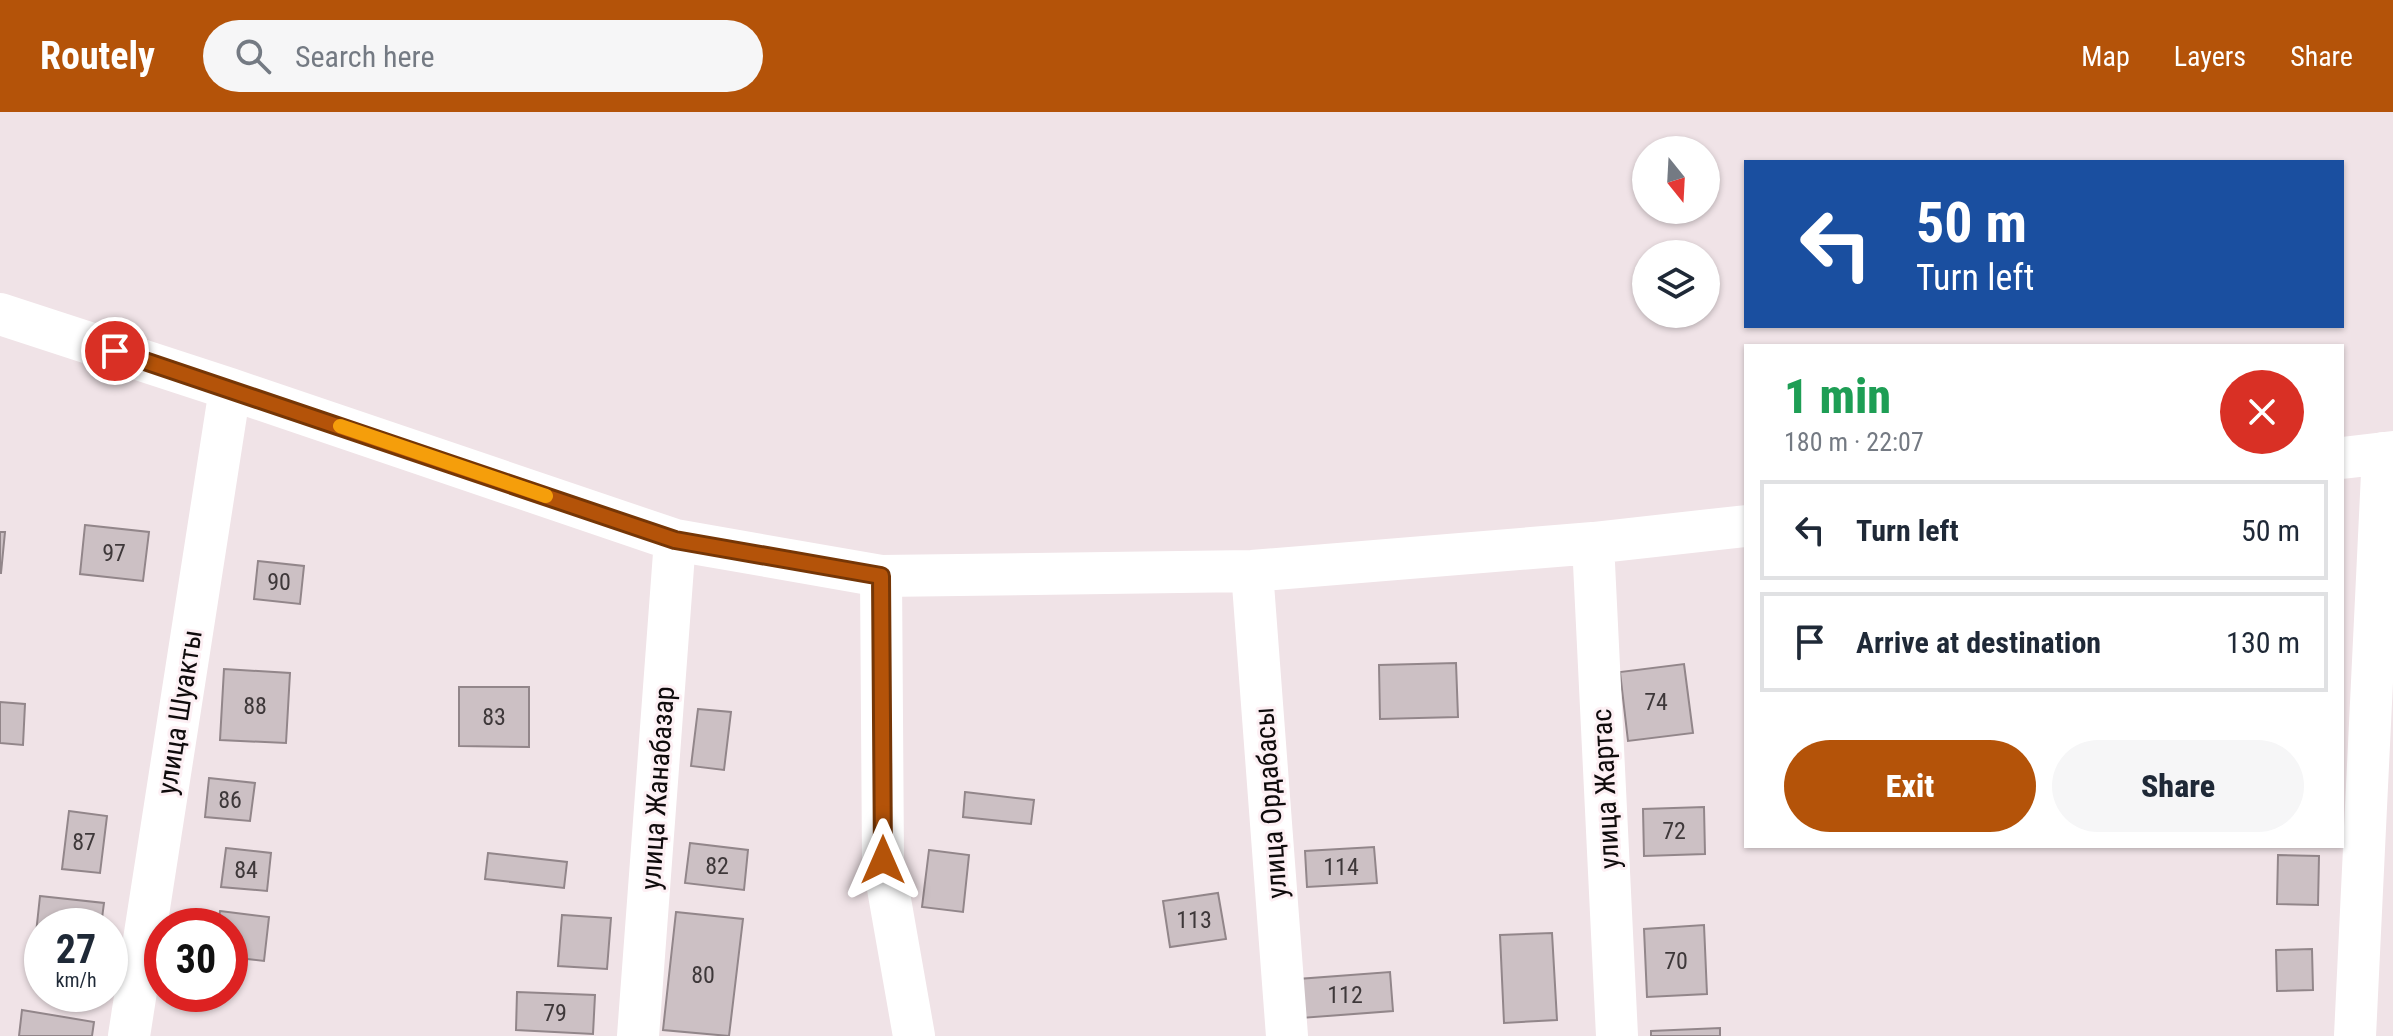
<!DOCTYPE html>
<html lang="en">
<head>
<meta charset="utf-8">
<style>
	:root { --surface:#fff; --page:#f6f6f7; --text:#1f2937; --muted:#747a83; --line:#e0e1e3; --accent:#b45309 }
	body { margin:0; font-family:"Roboto Condensed",sans-serif; background:var(--page); color:var(--text); height:100vh; display:flex; flex-direction:column; font-size:30px; white-space:nowrap }
	* { box-sizing:border-box; margin:0 }
	p { font-size:26px; color:var(--muted) }
	.icon { flex:none; width:44px; height:44px; fill:none; stroke:currentColor; stroke-width:2; stroke-linecap:round; stroke-linejoin:round }
	.map { position:relative; flex:1; overflow:hidden }
	.drawer { position:absolute; left:1744px; top:232px; width:600px; height:504px; display:flex; flex-direction:column; background:var(--surface); border-radius:0px; box-shadow:0 2px 6px #0004 }
	.drawer>* { flex:none }
	.top-card { position:absolute; left:1744px; top:48px; width:600px; height:168px; border-radius:0px; box-shadow:0 2px 6px #0004; background:#1a4fa0; color:#fff; overflow:hidden }
	.needle { width:52px; rotate:162deg }
	.tools { position:absolute; left:1632px; top:24px; display:grid; gap:16px }
	.tools a { display:grid; place-items:center; width:88px; height:88px; border-radius:50%; background:var(--surface); box-shadow:0 2px 6px #0004; font-size:40px }
	.speed { position:absolute; left:24px; top:796px; display:flex; gap:16px; font-size:40px; font-weight:700; text-align:center }
	.speed>* { display:grid; place-content:center; width:104px; height:104px; border-radius:50%; background:var(--surface); box-shadow:0 2px 6px #0004; line-height:1 }
	.speed small { font-size:20px; font-weight:400 }
	.speed .limit { border:12px solid #d22; background:#fff; color:#111 }
	.pin { position:absolute; display:grid; place-items:center; width:68px; height:68px; color:#fff; margin:-34px; border:4px solid #fff; border-radius:50%; box-shadow:0 2px 8px #0007 }
	.me { position:absolute; width:88px; margin:-44px; rotate:0deg; stroke-linejoin:round; filter:drop-shadow(0 0 6px #0008) }
	.turn { display:flex; align-items:center; gap:28px; height:168px; padding:0 40px; font-size:36px }
	.turn .icon { width:104px; height:104px; stroke-width:2.5 }
	.turn b { display:block; font-size:56px; line-height:68px }
	.round { display:grid; place-items:center; flex:none; width:84px; height:84px; border-radius:42px; background:var(--page) }
	.overview { display:flex; align-items:center; justify-content:space-between; height:136px; padding:0 40px }
	h1 { font-size:48px; font-weight:800; line-height:60px; color:#1e9e55 }
	.cta { display:flex; gap:16px; margin-top:auto; padding:16px 40px }
	.cta a { flex:1; height:92px; border-radius:48px; background:var(--accent); color:#fff; font-size:32px; font-weight:800; line-height:92px; text-align:center }
	.cta a+a { background:var(--page); color:var(--text) }
	ul { padding:0; list-style:none }
	li { display:flex; align-items:center; gap:24px; height:100px; margin:0 16px 12px; padding:0 24px; border:4px solid var(--line); border-radius:0px }
	li div { flex:1 }
	li b { display:block; font-size:30px }
	li em { font-style:normal }
	header { display:flex; align-items:center; gap:48px; box-sizing:border-box; height:112px; padding:0 40px; background:var(--accent); color:#fff }
	header strong { font-size:38px }
	nav { display:flex; gap:44px; margin-inline-start:auto; font-size:28px }
	.search { width:560px; height:72px; background:var(--page); display:flex; align-items:center; gap:20px; box-sizing:border-box; padding:0 28px; border-radius:44px; color:var(--muted); font-size:30px }
	.map>svg:first-child { display:block }
	.building { fill:#ccc0c4; stroke:#92868a; stroke-width:2 }
	.lines { fill:none; stroke-linecap:round; stroke-linejoin:round }
	.minor { stroke:#fff; stroke-width:42 }
	.route-casing { stroke:#753606; stroke-width:20 }
	.route { stroke:#b45309; stroke-width:14 }
	.slow { stroke:#f59e0b; stroke-width:14 }
	.labels { text-anchor:middle; stroke-width:6; stroke-linejoin:round; paint-order:stroke }
	.number-label { font-size:24px; fill:#3e383a }
	.street-label { font-size:28px; fill:#0f0b0c; stroke:#fdf0f4 }
</style>
</head>
<body>
<header>
<strong>Routely</strong>
<div class="search"><svg class="icon" aria-label="search" viewBox="0 0 24 24"><circle cx="10" cy="10" r="6"/><path d="M15 15l6 6"/></svg>Search here</div>
<nav><a>Map</a><a>Layers</a><a>Share</a></nav>
</header>
<div class="map">
<svg width="2393" height="924" viewBox="0 0 2393 924">
	<rect width="100%" height="100%" fill="#f0e3e7"/>
	<!-- building -->
	<path class="building" d="M85,413L149,420L143,469L80,462Z
		M0,420H5L1,461H0Z
		M258,449L304,454L300,492L254,487Z
		M1456,551L1458,605L1380,607L1379,553Z
		M1684,552L1693,621L1628,629L1620,560Z
		M224,557L290,561L286,631L220,628Z
		M459,575H529V635L459,634Z
		M0,590L25,592L23,633L0,631Z
		M698,597L731,600L724,658L691,654Z
		M209,666L255,671L250,709L205,705Z
		M965,680L1034,688L1031,712L963,705Z
		M1704,695L1705,742L1644,744L1643,697Z
		M69,699L107,704L100,761L62,757Z
		M690,731L748,738L744,778L685,771Z
		M1374,735L1377,771L1307,775L1305,739Z
		M226,736L271,741L267,779L221,775Z
		M929,738L969,743L963,800L922,795Z
		M488,741L567,750L564,776L485,767Z
		M2278,743L2319,744L2318,793L2277,792Z
		M1218,781L1226,827L1170,835L1163,789Z
		M40,784L104,791L101,814H42V869L31,868Z
		M220,799L269,805L264,849L230,845V814H218Z
		M676,800L743,807L729,924L663,918Z
		M562,803L611,806L607,857L558,854Z
		M1704,813L1707,882L1647,885L1644,817Z
		M1552,821L1557,908L1504,911L1500,823Z
		M2312,837L2313,878L2277,879L2276,838Z
		M1390,860L1393,899L1301,906L1298,867Z
		M517,880L595,883L593,922L516,918Z
		M22,898L94,910L92,924H19Z
		M1720,916V924H1651V919Z"/>
	<g class="lines">
		<!-- minor -->
		<path class="minor" d="M0,202L230,277L675,428L881,464L1252,459L1593,431L1746,414
			M2342,346L2393,340
			M1593,431L1617,924
			M1252,459L1287,924
			M881,464L883,748L914,924
			M129,924L230,277
			M638,924L675,428
			M2355,924L2383,341"/>
	</g>
	<g class="lines">
		<!-- route casing -->
		<g class="route-casing">
			<path id="route" d="M115,239L675,428L881,464L883,748"/>
		</g>
		<!-- route -->
		<use href="#route" class="route"/>
		<!-- slow -->
		<path class="slow" d="M340,314L546,384"/>
	</g>
	<g class="labels">
		<!-- number labels -->
		<g class="number-label">
			<text x="114" y="449">97</text>
			<text x="279" y="478">90</text>
			<text x="1656" y="598">74</text>
			<text x="255" y="602">88</text>
			<text x="494" y="613">83</text>
			<text x="230" y="696">86</text>
			<text x="1674" y="727">72</text>
			<text x="84" y="738">87</text>
			<text x="717" y="762">82</text>
			<text x="1341" y="763">114</text>
			<text x="246" y="766">84</text>
			<text x="1194" y="816">113</text>
			<text x="1676" y="857">70</text>
			<text x="703" y="871">80</text>
			<text x="1345" y="891">112</text>
			<text x="555" y="909">79</text>
		</g>
		<!-- street labels -->
		<g class="street-label">
			<text transform="translate(179 600) rotate(-81)" y="10">улица Шуакты</text>
			<text transform="translate(657 676) rotate(-86)" y="10">улица Жанабазар</text>
			<text transform="translate(1605 677) rotate(-93)" y="10">улица Жартас</text>
			<text transform="translate(1270 691) rotate(-94)" y="10">улица Ордабасы</text>
		</g>
	</g>
</svg>
<div class="tools">
<a><svg class="needle" viewBox="-14 -14 28 28"><path d="M0-13l5 13h-10z" fill="#e53935"/><path d="M0 13l5-13h-10z" fill="#747a83"/></svg></a>
<a><svg class="icon" aria-label="layers" viewBox="0 0 24 24"><path d="M12 4l9 5-9 5-9-5zM3 14l9 5 9-5"/></svg></a>
</div>
<div class="speed"><div>27<small>km/h</small></div><div class="limit">30</div></div>
<div class="pin" style="left:115px;top:239px;background:#d93025"><svg class="icon" aria-label="arrive" viewBox="0 0 24 24"><path d="M6 21V4h12l-3 4 3 4H6"/></svg></div>
<svg class="me" style="left:883px;top:748px" viewBox="-20 -20 40 40"><path d="M0-17L14 15 0 8-14 15z" fill="#b45309" stroke="#fff" stroke-width="4"/></svg>
<div class="top-card">
<div class="turn"><svg class="icon" aria-label="left" viewBox="0 0 24 24"><path d="M17 20v-9H6M10 6l-5 5 5 5"/></svg><div><b>50 m</b>Turn left</div></div>
</div>
<section class="drawer">
<div class="overview"><div><h1>1 min</h1><p>180 m · 22:07</p></div><a class="round" style="background:#d93025;color:#fff"><svg class="icon" aria-label="close" viewBox="0 0 24 24"><path d="M6 6l12 12M18 6L6 18"/></svg></a></div>
<ul>
<li><svg class="icon" aria-label="left" viewBox="0 0 24 24"><path d="M17 20v-9H6M10 6l-5 5 5 5"/></svg><div><b>Turn left</b></div><em>50 m</em></li>
<li><svg class="icon" aria-label="arrive" viewBox="0 0 24 24"><path d="M6 21V4h12l-3 4 3 4H6"/></svg><div><b>Arrive at destination</b></div><em>130 m</em></li>
</ul>
<div class="cta"><a>Exit</a><a>Share</a></div>
</section>
</div>
</body>
</html>
